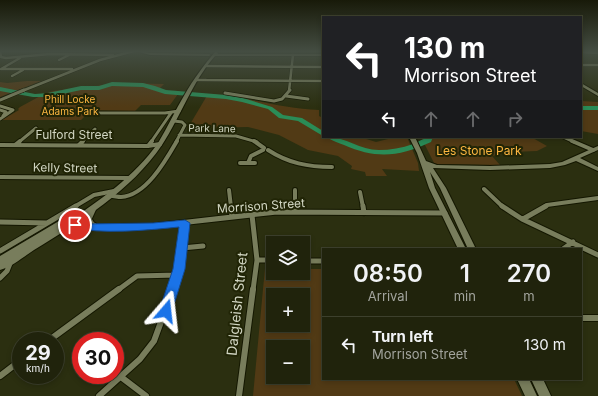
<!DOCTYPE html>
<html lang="en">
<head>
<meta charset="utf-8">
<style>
	:root { --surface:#20230c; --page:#2d2f1a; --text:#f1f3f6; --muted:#a2a49d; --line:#3d402d }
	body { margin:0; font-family:Inter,sans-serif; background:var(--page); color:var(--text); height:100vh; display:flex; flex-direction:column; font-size:15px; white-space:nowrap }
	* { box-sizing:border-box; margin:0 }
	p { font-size:13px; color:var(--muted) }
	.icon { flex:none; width:22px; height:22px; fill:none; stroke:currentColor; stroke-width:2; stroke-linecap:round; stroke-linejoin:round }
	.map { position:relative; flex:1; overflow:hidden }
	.side { position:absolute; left:322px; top:248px; width:260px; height:132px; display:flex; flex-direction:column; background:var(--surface); border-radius:0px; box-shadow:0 2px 6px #0003,0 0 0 1px var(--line) }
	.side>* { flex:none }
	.guide { position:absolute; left:322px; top:16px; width:260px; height:122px; border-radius:0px; box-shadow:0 2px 6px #0003,0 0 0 1px var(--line); background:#202124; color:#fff; overflow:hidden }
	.buttons { position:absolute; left:266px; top:236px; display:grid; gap:8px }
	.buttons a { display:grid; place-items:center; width:44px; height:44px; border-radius:0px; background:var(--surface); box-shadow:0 2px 6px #0003,0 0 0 1px var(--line); font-size:20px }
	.speed { position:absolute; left:12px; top:332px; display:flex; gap:8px; font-size:20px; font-weight:700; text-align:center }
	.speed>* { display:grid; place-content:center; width:52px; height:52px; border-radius:50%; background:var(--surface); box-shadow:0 2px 6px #0003,0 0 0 1px var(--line); line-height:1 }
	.speed small { font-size:10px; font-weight:400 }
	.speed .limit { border:6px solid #d22; background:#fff; color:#111 }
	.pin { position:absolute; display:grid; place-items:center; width:34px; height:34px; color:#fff; margin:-17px; border:2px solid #fff; border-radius:50%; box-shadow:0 1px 4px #0007 }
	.me { position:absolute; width:44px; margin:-22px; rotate:17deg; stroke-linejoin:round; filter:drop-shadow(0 0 3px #0008) }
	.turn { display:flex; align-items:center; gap:14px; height:84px; padding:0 16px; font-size:18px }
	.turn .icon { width:52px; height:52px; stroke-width:2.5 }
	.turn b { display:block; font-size:28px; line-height:34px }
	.lanes { display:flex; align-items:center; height:38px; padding:0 16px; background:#0003; justify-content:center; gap:20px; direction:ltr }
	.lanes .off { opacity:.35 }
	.eta { display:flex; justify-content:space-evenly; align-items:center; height:68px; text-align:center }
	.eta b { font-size:24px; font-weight:600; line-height:28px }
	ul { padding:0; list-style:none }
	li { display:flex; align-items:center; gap:12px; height:56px; padding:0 16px; border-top:1px solid var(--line) }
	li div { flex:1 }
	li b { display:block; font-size:15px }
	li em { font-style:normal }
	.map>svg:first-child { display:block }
	.green { fill:#513a15; fill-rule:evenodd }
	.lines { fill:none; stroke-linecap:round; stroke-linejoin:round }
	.river { fill:#2a8c57; fill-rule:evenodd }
	.street-far4-casing { stroke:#141700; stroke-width:3.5 }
	.street-far3-casing { stroke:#141700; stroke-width:4.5 }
	.street-far2-casing { stroke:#141700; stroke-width:6 }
	.street-far1-casing { stroke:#141700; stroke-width:7 }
	.street-casing { stroke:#141700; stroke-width:8 }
	.secondary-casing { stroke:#141700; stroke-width:2 }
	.street-far4 { stroke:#787d5c; stroke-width:2.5 }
	.street-far3 { stroke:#787d5c; stroke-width:3 }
	.street-far2 { stroke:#787d5c; stroke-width:4 }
	.street-far1 { stroke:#787d5c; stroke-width:5 }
	.street { stroke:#787d5c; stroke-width:6 }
	.secondary { fill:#787d5c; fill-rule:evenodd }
	.wall { fill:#453e22 }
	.route { fill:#1a73e8; stroke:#114b97 }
	.labels { text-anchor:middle; stroke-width:4; stroke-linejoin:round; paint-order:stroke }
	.far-park-label { font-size:10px; fill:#fdb641; stroke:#212506 }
	.far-street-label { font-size:10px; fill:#d2d6c3; stroke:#212506 }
	.street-label { font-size:12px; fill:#d2d6c3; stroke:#212506 }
	.park-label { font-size:12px; fill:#fdb641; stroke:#212506 }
	.near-street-label { font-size:14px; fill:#d2d6c3; stroke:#212506 }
</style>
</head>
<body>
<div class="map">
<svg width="598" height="396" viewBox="0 0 598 396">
	<rect width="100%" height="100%" fill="#2b2f10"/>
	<!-- green -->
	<path class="green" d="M27,81H41L0,97V82L7,83Z
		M121,83L164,84L158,90L165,92L178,94L170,105H141L135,111L88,110L85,114H87L81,120H2L19,110L18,109L20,107L44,94L53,91Z
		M208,94C246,96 281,109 319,110V116L323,118V137H360L376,142L396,137H407L418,163L419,171L382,169L387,176H366L365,172L351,169L352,166L338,156L308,150L279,135L248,127L200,128L189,126Z
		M581,101L598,102V134L581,131Z
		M421,137H531L547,146L537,151L512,152L492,156L500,165L437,164L434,163Z
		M265,268H273V273H303V269H323V379H514L522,396H253ZM273,295H303V325H273ZM273,347H303V377H273Z"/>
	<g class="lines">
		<!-- river -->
		<path class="river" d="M112,82L143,83L155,86L166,90L226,95L243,98L272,107L283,115L302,118L323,131V136L298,121L279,118L268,109L242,102L226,99L165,94L143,87L112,86L99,90H81L48,97H33L0,91V87L35,94L48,93L81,86H99Z
			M581,106H598V110H581Z
			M327,137C346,137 360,150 379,150C390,150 402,148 413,144C420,141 425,137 433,137L431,142C399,157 376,159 344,145C339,143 332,141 327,137Z"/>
		<!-- street-far4 casing -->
		<g class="street-far4-casing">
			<path id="street-far4" d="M0,51L1,57L6,58L50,54L113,55
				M581,52L598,53
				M20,58L1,69H72
				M59,60L69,55
				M581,65H598
				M206,66L323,67
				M12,76L23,70
				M206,80H196L323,81
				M22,91L100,60L134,51
				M289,91L293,55"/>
		</g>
		<!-- street-far3 casing -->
		<g class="street-far3-casing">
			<path id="street-far3" d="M225,93L274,101L282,99L290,90
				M286,96L308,99
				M0,100L24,90
				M0,106L13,110L0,119
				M0,110L6,112L3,116
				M87,113H165L179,111
				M174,121L182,122L185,125L176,142
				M179,135L236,136L257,142
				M563,137L574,142
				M19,142L36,128
				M82,142L95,129
				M151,142L171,113"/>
		</g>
		<!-- street-far2 casing -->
		<g class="street-far2-casing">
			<path id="street-far2" d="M254,141L264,148
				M572,141L593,150
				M0,145L148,146L160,144
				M15,145L20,141
				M79,145L83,141
				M148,146L152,141
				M268,150C288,163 308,167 332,167
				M240,163H255
				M248,163L251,156L263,150
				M0,177L129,178
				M484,189L503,207
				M229,190L231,207
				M295,190V207
				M360,192L363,207
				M109,195C113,196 117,197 121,197C146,196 166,160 177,141
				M74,207L94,195L114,191
				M544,207L547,205L598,198"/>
		</g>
		<!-- street-far1 casing -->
		<g class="street-far1-casing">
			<path id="street-far1" d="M231,206L232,217
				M295,206V212
				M363,206L364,213
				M502,206L522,219L598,255
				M252,215L257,260L253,290
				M76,219L94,225
				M523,219L546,206
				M0,222L47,223
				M70,223L85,227L153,226L277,212L445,213
				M92,224L89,219L94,208
				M182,248L203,246
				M563,249L573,242
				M0,251L76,206
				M257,260H273
				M303,261H323
				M0,278L7,271L11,261
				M118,290L137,276L177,275
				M173,290L179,269L185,223"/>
		</g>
		<!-- street casing -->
		<g class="street-casing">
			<path id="street" d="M581,318H598
				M48,341L119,289
				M0,376L21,360
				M121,377L146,396
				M99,396L140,359L154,341L173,289
				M239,396L253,289"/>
		</g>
		<!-- secondary casing -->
		<g class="secondary-casing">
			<path id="secondary" d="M136,51L150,53L209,54L211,55L209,56L150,55Z
				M215,52H217L218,54H323V56H215C192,82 181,116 162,145C131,191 80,222 34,250C23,257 12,267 0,270V256L59,221H62L66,223C99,201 135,176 158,143C168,127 175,110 185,94C193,80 204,65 215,52Z
				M581,83L598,93V96L581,86Z
				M409,137H415L426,161L437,165L490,166L550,164L562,162L598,146V150L580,158L598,167V171L576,161L565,165L550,168L490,170L433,168L446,188L476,249H468L440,188L430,172L435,188L466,249H458L429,188L417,153Z
				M517,379H529L537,396H525Z
				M531,379H543L551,396H539Z"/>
		</g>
		<!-- street-far4 -->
		<use href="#street-far4" class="street-far4"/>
		<!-- street-far3 -->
		<use href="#street-far3" class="street-far3"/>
		<!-- street-far2 -->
		<use href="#street-far2" class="street-far2"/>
		<!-- street-far1 -->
		<use href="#street-far1" class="street-far1"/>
		<!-- street -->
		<use href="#street" class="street"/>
		<!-- secondary -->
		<use href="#secondary" class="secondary"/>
	</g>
	<!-- wall -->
	<path class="wall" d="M254,51H284V52H254Z"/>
	<!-- sky -->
	<linearGradient id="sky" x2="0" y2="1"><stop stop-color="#181a09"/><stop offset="0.48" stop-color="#444d42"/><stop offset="1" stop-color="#444d42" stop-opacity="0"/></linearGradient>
	<rect width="598" height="107" fill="url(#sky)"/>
	<!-- route -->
	<path class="route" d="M185,220L190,223L185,269L172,311L170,315L166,317L161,315L159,311L173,269L179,227C149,230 100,235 71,227L70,225L75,221L85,224L153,223Z"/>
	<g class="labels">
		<!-- far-park labels -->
		<g class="far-park-label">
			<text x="70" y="103">Phill Locke<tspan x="70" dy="12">Adams Park</tspan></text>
		</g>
		<!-- far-street labels -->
		<g class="far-street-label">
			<text transform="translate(212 128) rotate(1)" y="4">Park Lane</text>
		</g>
		<!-- street labels -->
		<g class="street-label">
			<text x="74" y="139">Fulford Street</text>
			<text transform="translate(65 168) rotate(1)" y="4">Kelly Street</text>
			<text transform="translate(261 206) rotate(-4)" y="4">Morrison Street</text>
		</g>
		<!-- park labels -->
		<g class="park-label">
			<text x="479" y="155">Les Stone Park</text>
		</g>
		<!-- near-street labels -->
		<g class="near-street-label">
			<text transform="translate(237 304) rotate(-84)" y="5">Dalgleish Street</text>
		</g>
	</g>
</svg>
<div class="buttons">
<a><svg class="icon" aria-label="layers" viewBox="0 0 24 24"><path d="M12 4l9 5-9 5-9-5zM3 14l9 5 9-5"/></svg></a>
<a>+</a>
<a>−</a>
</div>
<div class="speed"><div>29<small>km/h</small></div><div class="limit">30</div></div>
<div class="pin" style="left:75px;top:225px;background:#d93025"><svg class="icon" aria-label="arrive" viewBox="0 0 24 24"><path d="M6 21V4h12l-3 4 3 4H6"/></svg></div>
<svg class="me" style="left:166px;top:311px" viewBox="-20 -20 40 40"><path d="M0-17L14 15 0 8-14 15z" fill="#1a73e8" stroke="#fff" stroke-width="4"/></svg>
<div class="guide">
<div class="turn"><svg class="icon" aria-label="left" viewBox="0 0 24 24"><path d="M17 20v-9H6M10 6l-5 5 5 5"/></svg><div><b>130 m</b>Morrison Street</div></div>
<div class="lanes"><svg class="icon" aria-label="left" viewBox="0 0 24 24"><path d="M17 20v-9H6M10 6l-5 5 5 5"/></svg><svg class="icon off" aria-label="ahead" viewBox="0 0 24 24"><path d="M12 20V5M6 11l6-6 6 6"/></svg><svg class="icon off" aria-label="ahead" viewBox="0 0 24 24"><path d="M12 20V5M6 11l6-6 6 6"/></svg><svg class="icon off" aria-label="right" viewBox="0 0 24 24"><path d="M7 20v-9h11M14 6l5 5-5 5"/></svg></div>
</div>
<section class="side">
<div class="eta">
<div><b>08:50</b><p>Arrival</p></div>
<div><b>1</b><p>min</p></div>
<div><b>270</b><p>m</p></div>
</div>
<ul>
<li><svg class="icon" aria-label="left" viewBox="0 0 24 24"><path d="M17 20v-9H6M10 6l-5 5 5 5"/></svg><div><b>Turn left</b><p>Morrison Street</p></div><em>130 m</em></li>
</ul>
</section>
</div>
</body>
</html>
